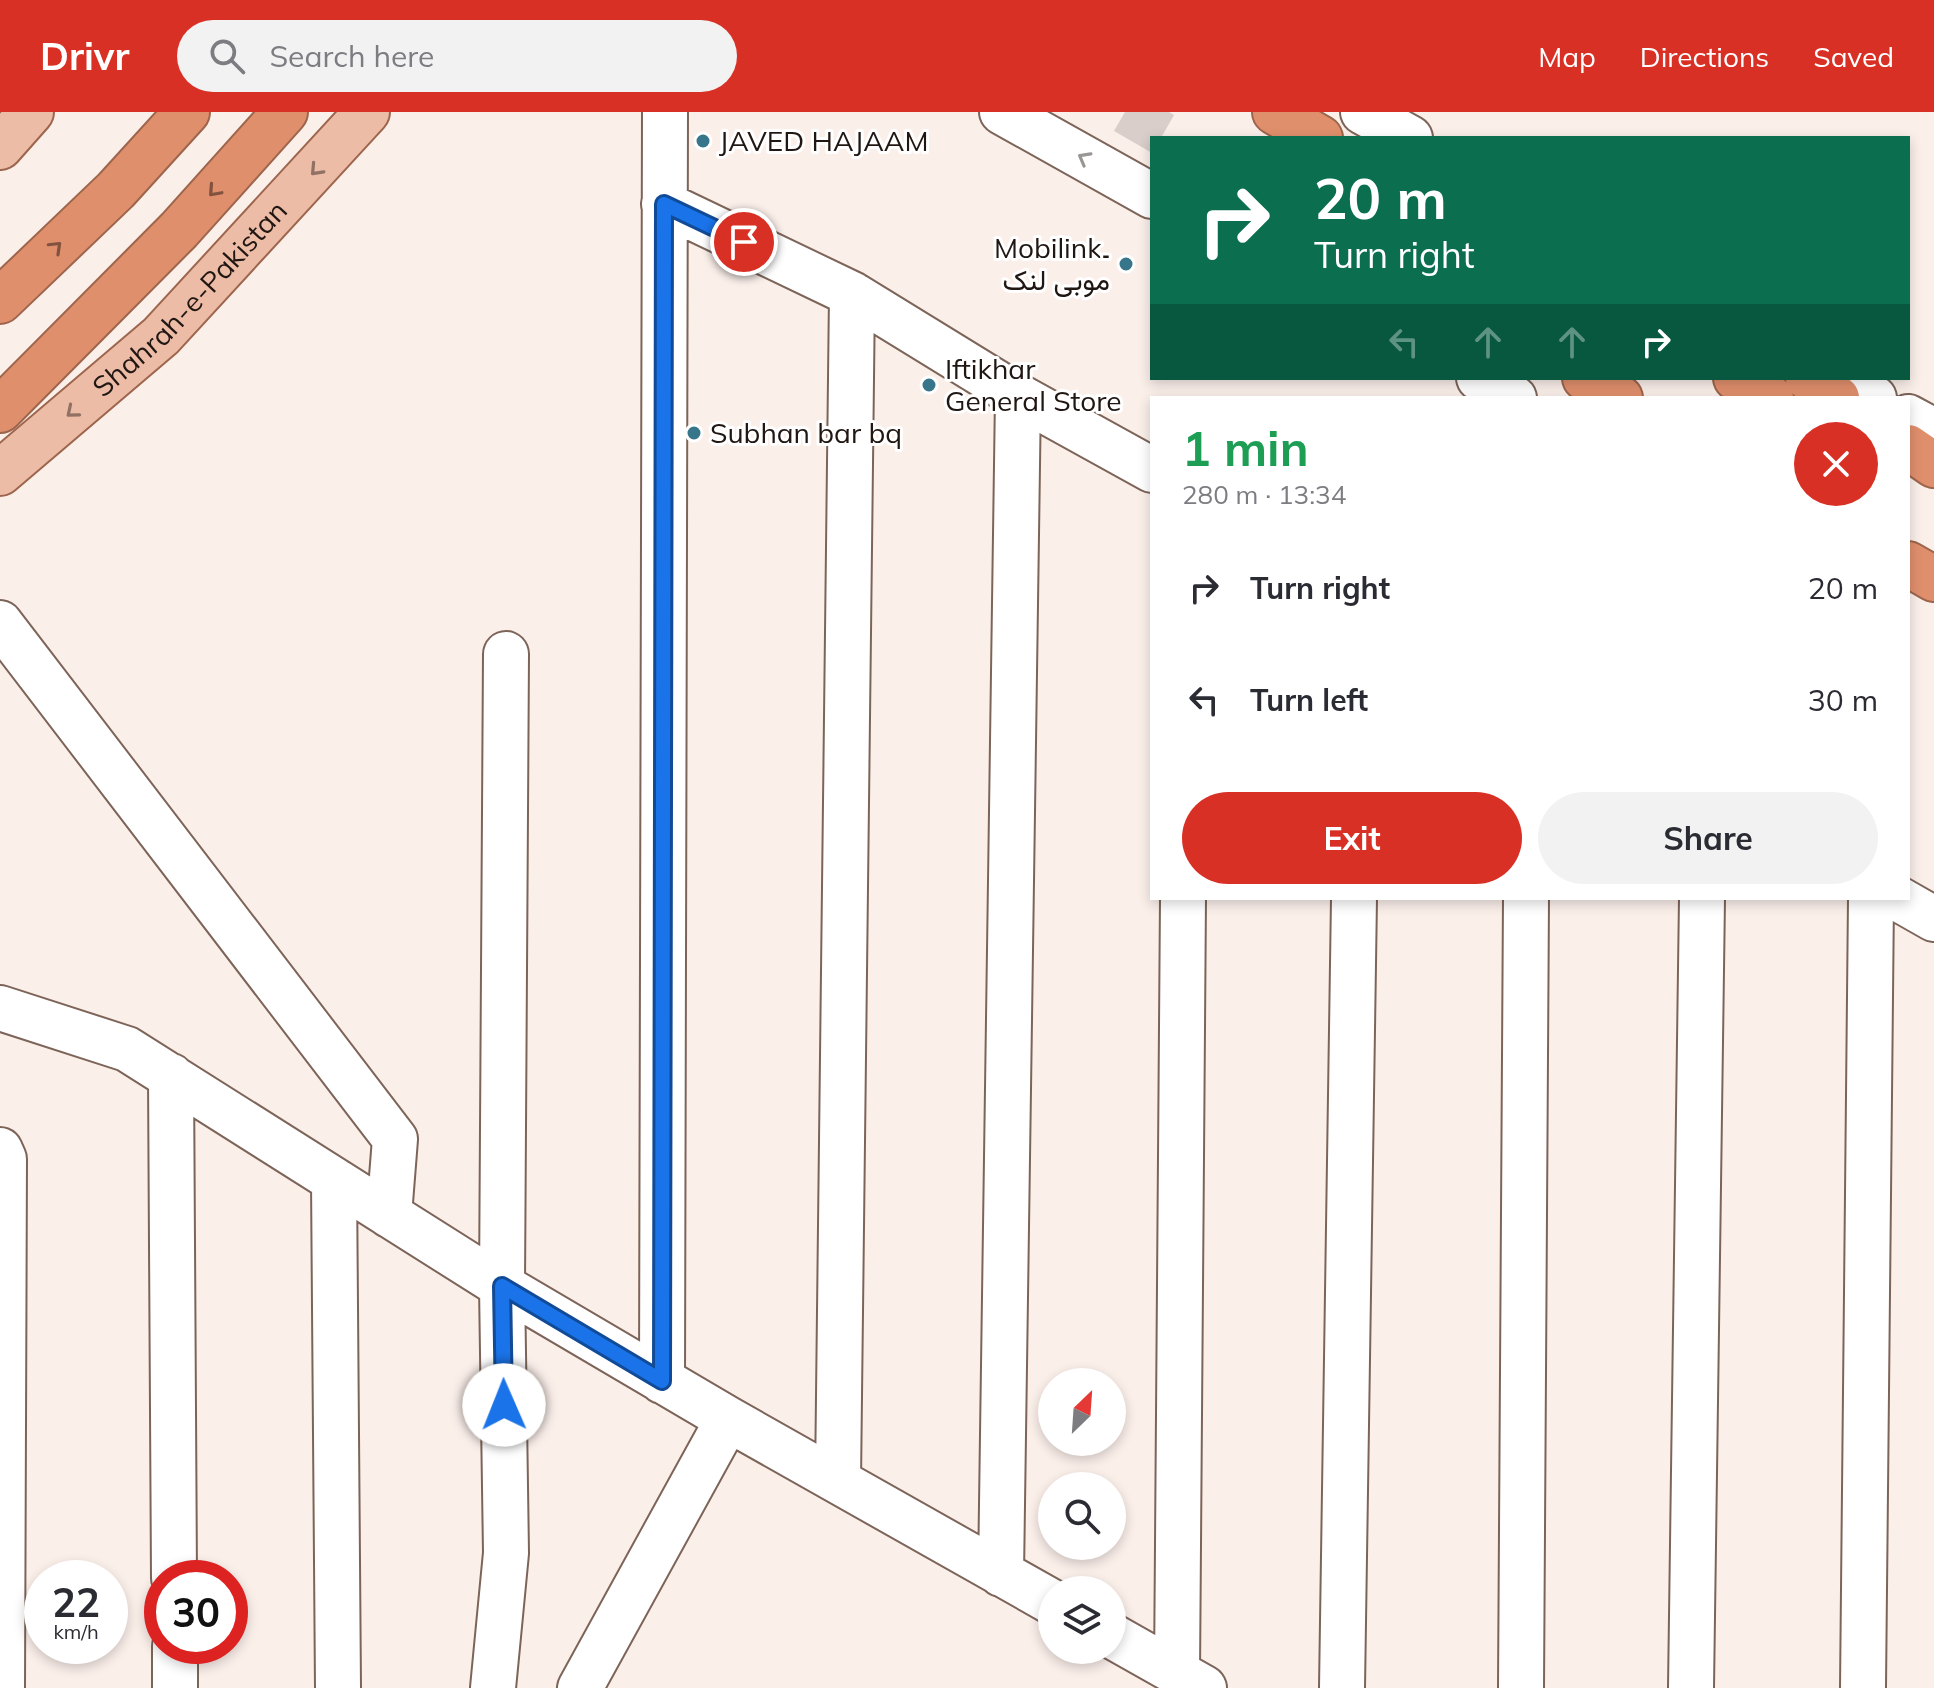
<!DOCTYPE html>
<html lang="en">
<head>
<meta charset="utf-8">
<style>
	:root { --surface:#fff; --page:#f2f2f3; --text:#2b2b33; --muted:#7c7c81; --accent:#d93025 }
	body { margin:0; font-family:Mulish,Vazirmatn,sans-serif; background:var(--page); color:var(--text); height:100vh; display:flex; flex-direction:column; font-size:30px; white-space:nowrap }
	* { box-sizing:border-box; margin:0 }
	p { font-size:26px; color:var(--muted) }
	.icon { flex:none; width:44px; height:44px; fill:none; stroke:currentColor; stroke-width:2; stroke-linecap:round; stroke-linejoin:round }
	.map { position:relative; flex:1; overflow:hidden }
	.side { position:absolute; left:1150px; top:284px; width:760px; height:504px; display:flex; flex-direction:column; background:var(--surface); border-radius:0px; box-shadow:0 4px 12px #0003 }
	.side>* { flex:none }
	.top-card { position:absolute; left:1150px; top:24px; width:760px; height:244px; border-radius:0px; box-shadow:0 4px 12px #0003; background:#0b6e4f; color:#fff; overflow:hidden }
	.needle { width:52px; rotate:25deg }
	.controls { position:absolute; left:1038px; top:1256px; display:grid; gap:16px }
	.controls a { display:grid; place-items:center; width:88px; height:88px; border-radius:50%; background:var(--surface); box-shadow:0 4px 12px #0003; font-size:40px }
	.speed { position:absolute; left:24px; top:1448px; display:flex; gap:16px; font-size:40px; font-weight:700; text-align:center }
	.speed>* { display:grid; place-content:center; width:104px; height:104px; border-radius:50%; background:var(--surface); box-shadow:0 4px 12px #0003; line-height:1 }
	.speed small { font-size:20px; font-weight:400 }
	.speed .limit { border:12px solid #d22; background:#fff; color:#111 }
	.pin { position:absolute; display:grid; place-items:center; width:68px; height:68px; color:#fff; margin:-34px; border:4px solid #fff; border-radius:50%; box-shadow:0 2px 8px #0007 }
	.me { position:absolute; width:88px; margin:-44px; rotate:359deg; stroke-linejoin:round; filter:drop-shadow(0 0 6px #0008) }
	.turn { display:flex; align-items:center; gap:28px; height:168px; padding:0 32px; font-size:36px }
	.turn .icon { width:104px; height:104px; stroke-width:2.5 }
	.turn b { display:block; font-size:56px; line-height:68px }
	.lanes { display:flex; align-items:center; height:76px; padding:0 32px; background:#0003; justify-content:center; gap:40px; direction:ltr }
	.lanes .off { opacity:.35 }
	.round { display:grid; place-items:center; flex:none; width:84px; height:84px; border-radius:42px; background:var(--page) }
	.head { display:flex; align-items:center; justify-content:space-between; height:136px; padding:0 32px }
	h1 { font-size:48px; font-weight:700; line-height:60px; color:#1e9e55 }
	.action { display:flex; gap:16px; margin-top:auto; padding:16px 32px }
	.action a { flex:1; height:92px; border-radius:48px; background:var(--accent); color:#fff; font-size:32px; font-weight:700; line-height:92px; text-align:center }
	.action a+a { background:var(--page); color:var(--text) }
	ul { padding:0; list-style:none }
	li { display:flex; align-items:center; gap:24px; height:112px; padding:0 32px }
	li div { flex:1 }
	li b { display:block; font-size:30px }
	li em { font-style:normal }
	header { display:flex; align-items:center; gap:48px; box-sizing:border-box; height:112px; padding:0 40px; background:var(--accent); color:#fff }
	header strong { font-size:38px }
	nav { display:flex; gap:44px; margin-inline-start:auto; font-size:28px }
	.search { width:560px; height:72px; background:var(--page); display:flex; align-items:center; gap:20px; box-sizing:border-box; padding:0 28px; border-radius:44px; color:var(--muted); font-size:30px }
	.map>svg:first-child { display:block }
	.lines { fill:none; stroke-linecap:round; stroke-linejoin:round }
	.highway-tunnel { stroke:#daceca; stroke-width:44; stroke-dasharray:44 22; stroke-linecap:butt }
	.minor-casing { stroke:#7d6459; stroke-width:48 }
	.major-casing { stroke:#9d654c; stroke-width:48 }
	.highway-casing { stroke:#9d654c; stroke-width:48 }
	.minor { stroke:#fff; stroke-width:44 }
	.major { stroke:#ecbca7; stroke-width:44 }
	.highway { stroke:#e08f6c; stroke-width:44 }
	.oneway { stroke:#9b9694 }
	.oneway2 { stroke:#907164 }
	.oneway3 { stroke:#80523f }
	.route-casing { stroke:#114b97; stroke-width:20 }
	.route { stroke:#1a73e8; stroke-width:14 }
	.poi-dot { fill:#37758b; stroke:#fff; stroke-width:3 }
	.labels { text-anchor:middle; stroke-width:6; stroke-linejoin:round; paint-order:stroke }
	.poi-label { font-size:28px; fill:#201612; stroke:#fff; text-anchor:start }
	.street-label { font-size:28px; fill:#201612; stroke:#fff }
</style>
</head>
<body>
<header>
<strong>Drivr</strong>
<div class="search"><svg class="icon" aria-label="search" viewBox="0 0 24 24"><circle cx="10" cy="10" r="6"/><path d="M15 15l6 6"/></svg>Search here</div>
<nav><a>Map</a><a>Directions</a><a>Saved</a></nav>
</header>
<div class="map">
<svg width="1934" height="1576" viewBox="0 0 1934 1576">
	<rect width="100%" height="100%" fill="#fbefea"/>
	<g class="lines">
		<!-- highway-tunnel -->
		<path class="highway-tunnel" d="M1125,0L1170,26"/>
		<!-- minor casing -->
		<g class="minor-casing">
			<path id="minor" d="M1002,0L1152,84
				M1363,0L1410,26
				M664,92L852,182L1018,284L1152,358
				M1479,266L1514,286
				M1838,266L1874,286
				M1908,305L1934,319
				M0,511L395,1027L389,1103
				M1897,786L1934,807
				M0,896L127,937L502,1174L728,1307L1052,1490
				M171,964L174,1466
				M0,1038L4,1047L2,1576
				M334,1068L338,1576
				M662,1269L665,0
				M838,1369L852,182
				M1001,1462L1018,284
				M1112,1524L1204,1576
				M175,1534V1576
				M1177,1561L1183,786
				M493,1576L506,1441L502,1174L506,542
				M580,1576L728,1307
				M1342,1576L1354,786
				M1521,1576L1526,786
				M1691,1576L1702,786
				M1863,1576L1871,786"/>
		</g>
		<!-- major casing -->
		<g class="major-casing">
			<g id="major">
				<path d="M0,35L31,0"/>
				<path id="s1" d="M0,361L161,224L367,0"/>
			</g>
		</g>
		<!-- highway casing -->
		<g class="highway-casing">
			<path id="highway" d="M1275,0L1320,26
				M0,189L116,78L187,0
				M1585,266L1620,286
				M1736,266L1771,286
				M1808,266L1837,286
				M0,298L179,118L285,0
				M1908,335L1934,353
				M1908,452L1934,467"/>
		</g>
		<!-- minor -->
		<use href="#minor" class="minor"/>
		<!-- major -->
		<use href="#major" class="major"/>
		<!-- highway -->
		<use href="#highway" class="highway"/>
	</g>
	<!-- one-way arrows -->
	<defs><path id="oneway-chevron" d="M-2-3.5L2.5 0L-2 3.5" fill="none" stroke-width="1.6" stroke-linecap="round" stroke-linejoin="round" transform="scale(2)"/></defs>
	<use class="oneway" href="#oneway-chevron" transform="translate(1084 46) rotate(-151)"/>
	<g class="oneway2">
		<use href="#oneway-chevron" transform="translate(316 58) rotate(133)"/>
		<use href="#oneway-chevron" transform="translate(72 300) rotate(140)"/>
	</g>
	<g class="oneway3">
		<use href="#oneway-chevron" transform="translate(214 79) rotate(132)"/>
		<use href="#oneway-chevron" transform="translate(56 135) rotate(-44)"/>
	</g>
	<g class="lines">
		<!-- route casing -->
		<g class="route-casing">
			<path id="route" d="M504,1293L502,1174L662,1269L664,92L744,130"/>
		</g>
		<!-- route -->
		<use href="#route" class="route"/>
	</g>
	<!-- markers -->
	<g class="poi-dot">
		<circle cx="703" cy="29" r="8"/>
		<circle cx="1126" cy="152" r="8"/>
		<circle cx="929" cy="273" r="8"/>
		<circle cx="694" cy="321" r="8"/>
	</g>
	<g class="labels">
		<!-- poi labels -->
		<g class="poi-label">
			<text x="719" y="39">JAVED HAJAAM</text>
			<text x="1110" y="146" text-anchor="end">Mobilink۔<tspan x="1110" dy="32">موبی لنک</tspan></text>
			<text x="945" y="267">Iftikhar<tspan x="945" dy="32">General Store</tspan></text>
			<text x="710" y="331">Subhan bar bq</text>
		</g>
		<!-- street labels -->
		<g class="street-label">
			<text dy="10" stroke="none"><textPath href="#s1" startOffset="258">Shahrah-e-Pakistan</textPath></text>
		</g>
	</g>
</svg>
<div class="controls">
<a><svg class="needle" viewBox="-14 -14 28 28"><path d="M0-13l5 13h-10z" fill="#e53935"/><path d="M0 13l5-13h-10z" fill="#7c7c81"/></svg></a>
<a><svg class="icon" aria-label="search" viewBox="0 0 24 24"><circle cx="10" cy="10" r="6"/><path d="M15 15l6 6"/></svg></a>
<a><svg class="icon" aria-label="layers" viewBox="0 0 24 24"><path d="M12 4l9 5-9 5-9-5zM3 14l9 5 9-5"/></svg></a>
</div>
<div class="speed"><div>22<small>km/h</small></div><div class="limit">30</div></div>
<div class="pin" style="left:744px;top:130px;background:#d93025"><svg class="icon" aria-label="arrive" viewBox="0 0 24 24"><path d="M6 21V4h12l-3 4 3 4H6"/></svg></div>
<svg class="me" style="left:504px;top:1293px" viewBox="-20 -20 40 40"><circle r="19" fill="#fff"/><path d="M0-13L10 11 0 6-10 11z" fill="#1a73e8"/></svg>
<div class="top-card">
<div class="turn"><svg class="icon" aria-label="right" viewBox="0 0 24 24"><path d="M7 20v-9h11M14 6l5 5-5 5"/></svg><div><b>20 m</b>Turn right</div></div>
<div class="lanes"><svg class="icon off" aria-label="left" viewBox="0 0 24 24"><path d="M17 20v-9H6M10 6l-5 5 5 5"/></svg><svg class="icon off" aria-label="ahead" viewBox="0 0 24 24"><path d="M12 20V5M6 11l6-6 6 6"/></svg><svg class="icon off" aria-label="ahead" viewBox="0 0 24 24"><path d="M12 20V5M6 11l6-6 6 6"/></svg><svg class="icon" aria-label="right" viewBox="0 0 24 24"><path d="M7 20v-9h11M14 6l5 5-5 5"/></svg></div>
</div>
<section class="side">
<div class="head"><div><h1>1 min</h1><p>280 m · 13:34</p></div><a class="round" style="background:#d93025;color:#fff"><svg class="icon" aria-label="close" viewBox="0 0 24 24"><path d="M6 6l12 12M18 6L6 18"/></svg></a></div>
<ul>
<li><svg class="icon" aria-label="right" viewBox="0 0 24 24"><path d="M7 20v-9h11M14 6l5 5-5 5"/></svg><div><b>Turn right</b></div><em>20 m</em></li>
<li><svg class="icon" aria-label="left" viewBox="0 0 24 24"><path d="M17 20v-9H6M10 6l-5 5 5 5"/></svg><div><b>Turn left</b></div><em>30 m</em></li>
</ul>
<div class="action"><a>Exit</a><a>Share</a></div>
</section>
</div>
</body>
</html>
